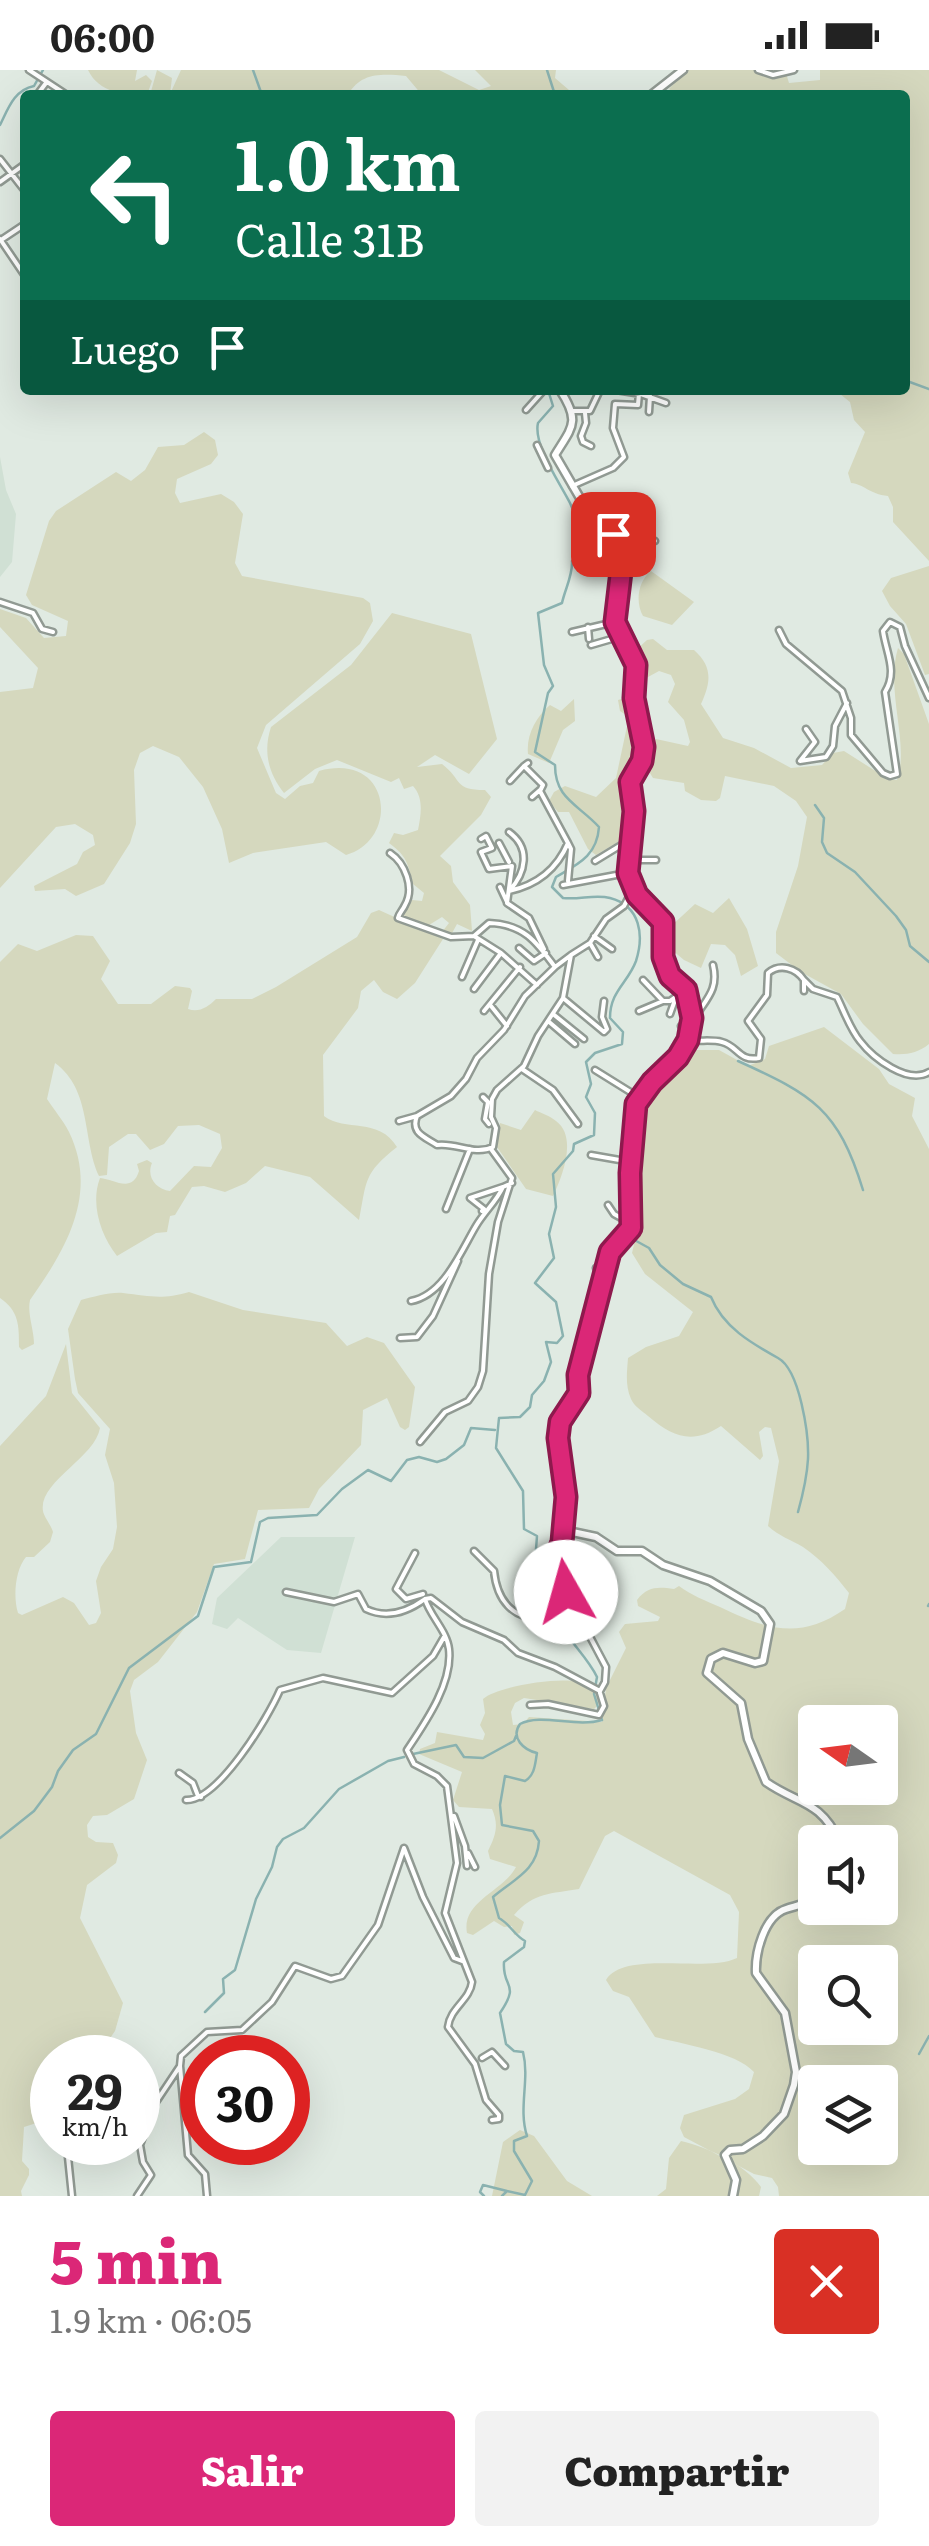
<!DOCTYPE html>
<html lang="es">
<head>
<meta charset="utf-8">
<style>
	:root { --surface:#fff; --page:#f2f2f2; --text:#222; --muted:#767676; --accent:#db2777 }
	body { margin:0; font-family:Literata,serif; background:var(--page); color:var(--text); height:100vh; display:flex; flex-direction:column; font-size:38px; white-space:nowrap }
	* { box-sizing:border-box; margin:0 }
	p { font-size:32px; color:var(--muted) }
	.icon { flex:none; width:55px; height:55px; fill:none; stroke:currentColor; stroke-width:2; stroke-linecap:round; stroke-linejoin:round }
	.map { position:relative; height:2126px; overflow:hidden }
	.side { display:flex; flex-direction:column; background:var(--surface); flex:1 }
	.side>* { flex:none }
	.top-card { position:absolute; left:20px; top:20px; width:890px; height:305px; border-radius:10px; box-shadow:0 10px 40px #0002; background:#0b6e4f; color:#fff; overflow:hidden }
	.needle { width:65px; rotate:284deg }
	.controls { position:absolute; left:798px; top:1635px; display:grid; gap:20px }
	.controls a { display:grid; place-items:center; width:100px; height:100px; border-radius:10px; background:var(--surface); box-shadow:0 10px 40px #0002; font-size:50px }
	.speed { position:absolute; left:30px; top:1965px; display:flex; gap:20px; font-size:50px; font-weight:700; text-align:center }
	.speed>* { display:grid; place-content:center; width:130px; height:130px; border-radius:50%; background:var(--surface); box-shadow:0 10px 40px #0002; line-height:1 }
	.speed small { font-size:25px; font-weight:400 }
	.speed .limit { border:15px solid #d22; background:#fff; color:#111 }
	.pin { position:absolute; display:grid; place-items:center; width:85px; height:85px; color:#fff; margin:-42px; border-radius:20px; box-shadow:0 5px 15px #0006 }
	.me { position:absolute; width:110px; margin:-55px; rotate:353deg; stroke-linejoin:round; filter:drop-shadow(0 0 8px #0008) }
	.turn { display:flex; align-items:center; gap:35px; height:210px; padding:0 50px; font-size:45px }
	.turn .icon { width:130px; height:130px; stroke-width:2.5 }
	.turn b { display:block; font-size:70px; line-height:85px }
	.then { display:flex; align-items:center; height:95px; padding:0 50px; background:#0003; gap:20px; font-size:38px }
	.round { display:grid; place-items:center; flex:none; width:105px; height:105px; border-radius:10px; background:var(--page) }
	.overview { display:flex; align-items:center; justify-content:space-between; height:170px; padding:0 50px }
	h1 { font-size:60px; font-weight:800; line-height:75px; color:var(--accent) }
	.button { display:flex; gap:20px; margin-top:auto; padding:20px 50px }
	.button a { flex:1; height:115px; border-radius:10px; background:var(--accent); color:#fff; font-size:40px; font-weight:800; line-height:115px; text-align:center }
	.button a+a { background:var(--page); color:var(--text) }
	.status { display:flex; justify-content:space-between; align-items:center; height:70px; padding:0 50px; background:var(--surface); direction:ltr }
	.status svg { height:28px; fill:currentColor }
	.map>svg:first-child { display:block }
	.built { fill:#d0e0d4 }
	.green { fill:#d5d8be; fill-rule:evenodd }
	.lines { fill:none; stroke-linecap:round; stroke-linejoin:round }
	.stream { stroke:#8ab2b0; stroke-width:2.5 }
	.street-casing { stroke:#919a93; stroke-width:9 }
	.secondary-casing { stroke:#919a93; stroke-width:11 }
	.street { stroke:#fff; stroke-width:4 }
	.secondary { stroke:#fff; stroke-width:6 }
	.route-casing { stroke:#8e194d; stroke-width:25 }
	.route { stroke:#db2777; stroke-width:18 }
</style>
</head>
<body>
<div class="status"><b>06:00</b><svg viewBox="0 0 49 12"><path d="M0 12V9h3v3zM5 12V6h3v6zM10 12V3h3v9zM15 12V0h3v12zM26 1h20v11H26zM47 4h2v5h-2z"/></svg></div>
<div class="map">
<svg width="929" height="2126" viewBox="0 0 929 2126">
	<rect width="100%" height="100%" fill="#e0eae2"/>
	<!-- built -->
	<path class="built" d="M0,332V387L6,420L16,444L12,492L0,507Z
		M281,1467H355L321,1583L287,1580L238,1548L227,1559L212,1554L217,1528Z"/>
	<!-- green -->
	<path class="green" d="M88,0H137L135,11L146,5L152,11L147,25C124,25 99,23 88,0Z
		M157,0L172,8L170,24L181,0H439L479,20L491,16L475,0H556L555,8L569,20L566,25H422L406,6C382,4 361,2 348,25L316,20L307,25H150Z
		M686,0H785L789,13L820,10V0H929V491L893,452V437L888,426C869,424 864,414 851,413L848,403L865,362L854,350L850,332L835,320H905V25H677L669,19Z
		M204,362L215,370L218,385L211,394L177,409L175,423L180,433L221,424L234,432L243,444L235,493L242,506L363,528L370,533L373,551L360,574L266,655L257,678L276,723L285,729L300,716L313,713L319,701C392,681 400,770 346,785L326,772L253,783L229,793L222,759L203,717L179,687L153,676L140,683L134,700L136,754L130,773L104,814L76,826L65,819L35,821L34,816L77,794L83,782L95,775L93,765L75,754L56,757L0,818V622L33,618L38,598L0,557V539L26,548L44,568L66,566L68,551L32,535L26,525L49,451L56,441L116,402L131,411L145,400L158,377L184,375Z
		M929,496V604L925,605L906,554L890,536L882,521L891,508Z
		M651,501L694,532L672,555L643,546C635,532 638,511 651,501Z
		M392,543L471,564L497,669L469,704L435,685L417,697L442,694C463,710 453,720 485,720L491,727L481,745L440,786L451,796L453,812L470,835L472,861L457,854L451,865L442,862L449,853L442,847L429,855L402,847L412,830L422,831L424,823L413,814C408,794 407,786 389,773L394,763L403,765L418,760C421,745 424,728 413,716L404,719L399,708L391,712L337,690L315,699L284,723C268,703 263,681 271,657L351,595Z
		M653,569L667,580H694C713,597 711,612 701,634L723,668L754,678L791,698L822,695L833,683L844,681L888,709L897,710C910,674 885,621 898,578L904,584L929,654V974C918,983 907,985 893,984L863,954L841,924L801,902L776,883V862L798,796L807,747L796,731L774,716L725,706L720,728L716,731L701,730L685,721L684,713L653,708C643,694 645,682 656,669L688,676L690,672L684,650L668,632L675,614L671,605L659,601L648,607L641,602L634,582L647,570Z
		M638,624L644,695L625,715L631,742L628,766L596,785L588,779L569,742H558L549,731L554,722L565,716L596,727L616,708L629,647L620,641L618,630Z
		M574,629L575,651L563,660L549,693L528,684C526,665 536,647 550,635L561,641Z
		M729,828L747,859L758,896L741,906L735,885L725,875L711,874L701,898L684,890L672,880L669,858L695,834L713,843Z
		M379,840L443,869L415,913L397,929L383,922L374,910L361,921L358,938L323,985L324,1046C345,1062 379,1047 397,1077C363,1104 367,1110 359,1150L310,1107L265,1096L246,1113L225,1122L204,1116L192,1117L175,1145L170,1146L167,1162L156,1163L117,1186C101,1166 90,1134 100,1108C114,1109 132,1124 139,1101L137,1094L147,1090L152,1093C146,1107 156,1119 170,1121L194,1096L211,1097L222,1078L220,1064L199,1055L178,1056L164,1074L150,1080L136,1064H128L109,1077L107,1105L99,1106C82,1069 92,1020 55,993L47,1029C54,1040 63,1050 69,1062C99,1124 66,1179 30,1230C27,1244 34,1259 34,1274L22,1280L19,1277C19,1255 19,1241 0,1228V892L18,874L37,881L76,865L93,866L110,891L101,909L118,934H151L175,916L190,918L192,921L188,939C199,943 208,937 216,929H252L276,917L357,867L371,843Z
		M824,957L879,999L889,1014L915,1028L912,1046L929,1079V2126H779L778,2117L772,2108L754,2104L684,2067L680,2058L684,2045L735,2029L749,2019L754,2002C736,1982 682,1974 655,1967L629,1927L613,1921L606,1910C624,1880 707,1903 737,1888L739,1842L730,1825L614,1761L605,1766L579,1819C551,1824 534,1822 514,1845L524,1852L520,1863L514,1865L512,1856L504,1857L494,1851L473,1865L467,1863C461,1831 504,1821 516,1797L490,1789L488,1781C496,1765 499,1755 492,1739L459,1737L453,1730L462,1702L419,1684L420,1679L435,1673L437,1662L483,1670L485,1664L480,1655L485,1643L483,1629C498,1616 560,1607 577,1612C589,1615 596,1622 600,1633L594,1639L524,1628L515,1633L511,1642L513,1655L523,1654L529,1647L602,1652L606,1618L626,1578L619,1562L625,1554L658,1551L660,1547L638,1536L637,1530C648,1516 658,1517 674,1519L679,1516C691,1525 706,1531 720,1537C766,1559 799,1571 845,1539L849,1523C835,1505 822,1490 803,1477C790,1469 780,1467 768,1456L779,1391L771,1358L765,1357L759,1362L763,1386L760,1390L721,1356C692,1375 673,1367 648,1346C642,1341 634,1336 631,1329C625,1315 627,1302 628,1288L646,1277L679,1266L693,1242L645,1204L632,1183L641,1145L639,1114L646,1033L692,980H719L748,996L765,989L769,976ZM815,1652H880V1718H815ZM815,1772H880V1838H815ZM815,1892H880V1958H815ZM815,2012H880V2078H815Z
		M535,1040C541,1043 550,1046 556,1051C578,1067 562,1107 553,1126L526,1119L497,1077L500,1053L521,1060Z
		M189,1222L243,1240L326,1253L347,1276L367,1267L384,1273L415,1317L409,1357L405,1360L400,1357L387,1328L363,1340L361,1375L319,1419L309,1438L258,1440L245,1489L214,1494L197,1542L158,1592L134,1610L130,1621L136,1663L147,1690L134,1729L107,1745L93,1746L87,1755L88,1767L96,1772L113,1773L118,1785L116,1793L87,1815L80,1848L123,1933L115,1961L97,1987L52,1988V2048L24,2057L22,2091L29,2099V2105L21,2121L22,2126H0V1376L46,1326L66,1274L72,1323L100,1358C95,1388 38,1412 43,1441C44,1447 51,1455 53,1462L50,1472L34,1487H26C15,1500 13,1527 18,1543L22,1545L63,1527L74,1533L89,1555L96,1553L101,1543L96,1511L101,1497L113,1479L117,1457L114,1413L105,1385L110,1359L78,1323L75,1309L68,1259L81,1230C94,1227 109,1222 123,1223C150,1226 161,1230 189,1222Z
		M520,2060L534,2066L567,2111L592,2126H492L503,2072Z
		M681,2071C707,2077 745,2094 761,2117L759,2126H657L666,2119L669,2088Z"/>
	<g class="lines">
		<!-- stream -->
		<path class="stream" d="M253,0L262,25
			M547,0L555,25
			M0,55C8,39 14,20 34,16L43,0
			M907,311L929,319
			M815,735L824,748L822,772L827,783L855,802L896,846L906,860L910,876L929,892
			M738,991C813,1025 838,1039 863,1120
			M629,1167L649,1178L660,1195L683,1214L711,1227C723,1257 751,1273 778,1288C800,1300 809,1365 808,1389C807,1407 803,1424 798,1442
			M928,1536L929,1534
			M413,1684L456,1675L464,1687L483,1688L514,1671L516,1666
			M0,1768L34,1741L52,1717L58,1701L73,1680L96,1664L129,1598L198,1546L214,1497L251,1492L260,1452L268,1448L317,1445L342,1419L368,1400L391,1411L407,1390L419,1387L437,1392L446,1389L464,1375L471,1358L495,1360
			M205,1942L224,1923L223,1909L235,1900L256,1829L272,1797L277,1777L283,1769L304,1758L339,1719L388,1691L404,1687
			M919,1984L929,1966
			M484,2126L480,2122L483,2115L507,2121
			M502,2126L507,2121L525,2125L532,2111L514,2081V2071L527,2066C518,2038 530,2010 523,1982L514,1981L506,1974L500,1943C521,1912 502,1919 504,1892L524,1877L525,1871C514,1865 510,1854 499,1848L493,1827C514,1809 537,1801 539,1771L533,1761L502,1755L500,1735L505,1706L525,1711C535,1705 535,1694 537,1683C524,1680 510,1668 520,1654C541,1643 576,1658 602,1650L594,1624L597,1607C583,1578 550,1558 553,1522L534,1505L537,1466L524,1459L523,1421L496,1378L499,1348L520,1347L530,1337L532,1325L544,1311L551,1292L546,1272L557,1273L563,1266L556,1232L535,1213L554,1188L549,1164L556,1137L553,1104L573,1081L574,1074L594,1065L595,1043L586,1027L591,1014L586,992L595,983L622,974L623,962L610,948C610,921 628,913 636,891C644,866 641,836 610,828C595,824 579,830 563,828L552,817L556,807C578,794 597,786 599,757C578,734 555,729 555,695L535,682L548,623L553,616L544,595L538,543L562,533C565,519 573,505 572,491L585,476L586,469C578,457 576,446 570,433C560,413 533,375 538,353L553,336L548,320"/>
		<!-- street casing -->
		<g class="street-casing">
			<path id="street" d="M29,0L67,25
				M758,0L773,5L794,0
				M37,25L46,13
				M0,89L25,121
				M0,112L25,94
				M0,169L25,206
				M1,170L25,154
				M616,320L641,324L666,333
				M526,340L544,320
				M572,341H590L600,320
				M649,342L650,326
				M585,343L586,353L581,366L583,372L591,376
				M537,375L548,398
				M572,416L613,398L624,387L613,358L615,334L638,335L639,323
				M619,473L655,471
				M0,532L33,543L42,559L53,562
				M588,557L589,569
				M779,560L786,574L842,621L851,648V665L883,703L890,706L897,704L885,622C898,601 886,583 883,561L890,552L900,557L905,576L929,628
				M572,562L615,552
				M591,575L622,566
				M806,659L815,672L800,691L826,687L833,676L835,656L847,633
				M510,711L524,696
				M532,727L540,720
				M509,762C531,778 526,803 509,821
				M481,769L486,766L492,778L481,782L489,799L512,796L507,833L529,848L544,879
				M499,773L509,792
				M568,773L571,779L568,811
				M390,783C405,793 415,818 405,835C403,840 399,843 398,848L451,867L474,866L501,883L474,919
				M628,790H656
				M595,791L631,769
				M563,815L627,803
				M500,817L507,832
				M509,821C537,815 557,799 568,773L540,721L543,715L524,696L528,693
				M474,866L489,853C523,854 536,871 555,897L571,885
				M594,866L612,879
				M590,873L598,887
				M519,878L534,891L546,883
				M501,883L537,915
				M555,897L525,926L504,960L477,988L466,1009L451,1026L417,1046C410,1063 425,1067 437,1075C456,1072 474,1086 493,1077L496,1058L491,1047L492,1029L497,1020L524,996L538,966L563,928L571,885L590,873L606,849L624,836L633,819
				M462,907L478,870
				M643,910L663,931H670L686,920
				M804,910L813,919L837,927C844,941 850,959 860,971C873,988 908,1015 929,1002
				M563,928L604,962
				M491,936L507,956
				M484,941L520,897
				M639,941L663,931
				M553,944L584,969
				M670,944L675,930
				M694,949C706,929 719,920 713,895
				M689,950L681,956L690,961
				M548,951L575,974
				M604,962L607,959L602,947L604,931
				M687,970C699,972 711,969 722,972C738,976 739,992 759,988L761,969L748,951L767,925L768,903C780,893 796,898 804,910V921
				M522,999L553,1020L578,1054
				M595,1000L640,1028
				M483,1027L488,1032L485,1049L489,1054
				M399,1051L417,1046
				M591,1085L631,1092
				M608,1135L614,1144L632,1154
				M446,1139L470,1079
				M482,1141L484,1139L470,1128L503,1117
				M596,1198L607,1192
				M411,1231C444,1225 461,1181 476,1156C485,1141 496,1132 503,1117L512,1113
				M400,1268L417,1267L433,1246L458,1191
				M420,1372L445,1342L468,1331L478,1317L483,1301L489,1204L498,1152L512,1108L491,1079
				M474,1481L494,1501C497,1530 512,1549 543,1549L545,1556C556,1560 565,1557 573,1549V1536
				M415,1483L396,1519L406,1529L423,1524
				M286,1522L334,1532L358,1524L366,1539C387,1549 407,1542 425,1529
				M530,1635L548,1634L599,1645L604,1636L600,1623
				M179,1703L193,1713L198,1726L201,1727
				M186,1730C218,1731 268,1648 280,1620L323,1608L392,1623L433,1586L444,1567
				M454,1746L465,1776L467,1796
				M468,1783L475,1797
				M482,1988L492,1982L505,1996
				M180,1996L188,2085L205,2104L207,2126
				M492,2050L499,2049V2045L486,2030L475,1994L448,1957C450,1938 470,1930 472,1912L445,1843L457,1793L447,1716L437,1706L414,1694L407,1680C425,1653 453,1613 449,1579C447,1561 430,1546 425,1529L431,1528L462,1552L504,1570L518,1583L555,1597L600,1621L605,1612L606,1597L569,1527L553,1506L563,1462
				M68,2087L72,2126
				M137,2126L151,2105L143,2092L140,2075L156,2032L180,1996L181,1986L207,1962L242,1960L272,1932L295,1896L331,1909L342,1906L378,1855L404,1778L423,1827L454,1888L462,1891"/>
		</g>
		<!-- secondary casing -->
		<g class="secondary-casing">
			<path id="secondary" d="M651,25L683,0
				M560,320C581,352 572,357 555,385L584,435L610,458L621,477L622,493L614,543L636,595L634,628L644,677L642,691L630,712L634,741L627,803L633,819L663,852V887L668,903L686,920L692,947L687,970L678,987L653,1012L636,1035L630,1103L631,1158L610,1182L578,1305L579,1323L560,1352L558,1368L565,1416L563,1460L596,1467L617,1481H642L663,1495L710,1511L761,1541L770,1554L763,1591L755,1593L723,1583L711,1589L707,1603L741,1633L748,1669L766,1712C799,1735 819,1729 840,1772
				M733,2126L736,2110L725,2085L730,2080L743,2079L763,2066L784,2044L794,2015L796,2002L785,1943L756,1903C755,1883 764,1846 786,1839C798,1835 805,1835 815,1826"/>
		</g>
		<!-- street -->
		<use href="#street" class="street"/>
		<!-- secondary -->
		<use href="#secondary" class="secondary"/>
	</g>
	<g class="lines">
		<!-- route casing -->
		<g class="route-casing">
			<path id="route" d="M566,1522L552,1506V1500L562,1472L566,1427L558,1368L560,1352L579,1323L578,1305L610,1182L631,1158L630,1103L636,1034L652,1012L678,987L688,970L692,948L686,920L670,906L663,887V852L637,825L628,803L634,741L630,712L642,691L644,677L634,628L636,595L615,552L622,493L621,477L613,464"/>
		</g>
		<!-- route -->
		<use href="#route" class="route"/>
	</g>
</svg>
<div class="controls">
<a><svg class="needle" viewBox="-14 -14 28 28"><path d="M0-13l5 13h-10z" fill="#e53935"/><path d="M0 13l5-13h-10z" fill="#767676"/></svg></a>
<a><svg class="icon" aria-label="sound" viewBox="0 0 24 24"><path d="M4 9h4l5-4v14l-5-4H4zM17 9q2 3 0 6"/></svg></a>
<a><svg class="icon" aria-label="search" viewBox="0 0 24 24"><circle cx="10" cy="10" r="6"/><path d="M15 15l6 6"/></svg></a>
<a><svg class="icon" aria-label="layers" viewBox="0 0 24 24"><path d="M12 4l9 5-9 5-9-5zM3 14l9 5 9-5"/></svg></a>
</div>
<div class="speed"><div>29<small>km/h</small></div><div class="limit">30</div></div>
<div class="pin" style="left:613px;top:464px;background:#d93025"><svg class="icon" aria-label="arrive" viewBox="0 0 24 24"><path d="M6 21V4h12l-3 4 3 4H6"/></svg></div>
<svg class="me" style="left:566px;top:1522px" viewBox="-20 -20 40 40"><circle r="19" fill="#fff"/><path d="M0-13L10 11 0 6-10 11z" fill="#db2777"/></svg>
<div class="top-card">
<div class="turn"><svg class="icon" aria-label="left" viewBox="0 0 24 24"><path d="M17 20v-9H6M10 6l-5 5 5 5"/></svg><div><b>1.0 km</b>Calle 31B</div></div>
<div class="then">Luego<svg class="icon" aria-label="arrive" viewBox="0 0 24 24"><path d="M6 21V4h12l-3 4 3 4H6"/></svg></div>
</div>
</div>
<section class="side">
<div class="overview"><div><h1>5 min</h1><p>1.9 km · 06:05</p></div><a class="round" style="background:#d93025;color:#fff"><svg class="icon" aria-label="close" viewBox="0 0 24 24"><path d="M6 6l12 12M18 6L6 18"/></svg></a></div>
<div class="button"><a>Salir</a><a>Compartir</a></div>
</section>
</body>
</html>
